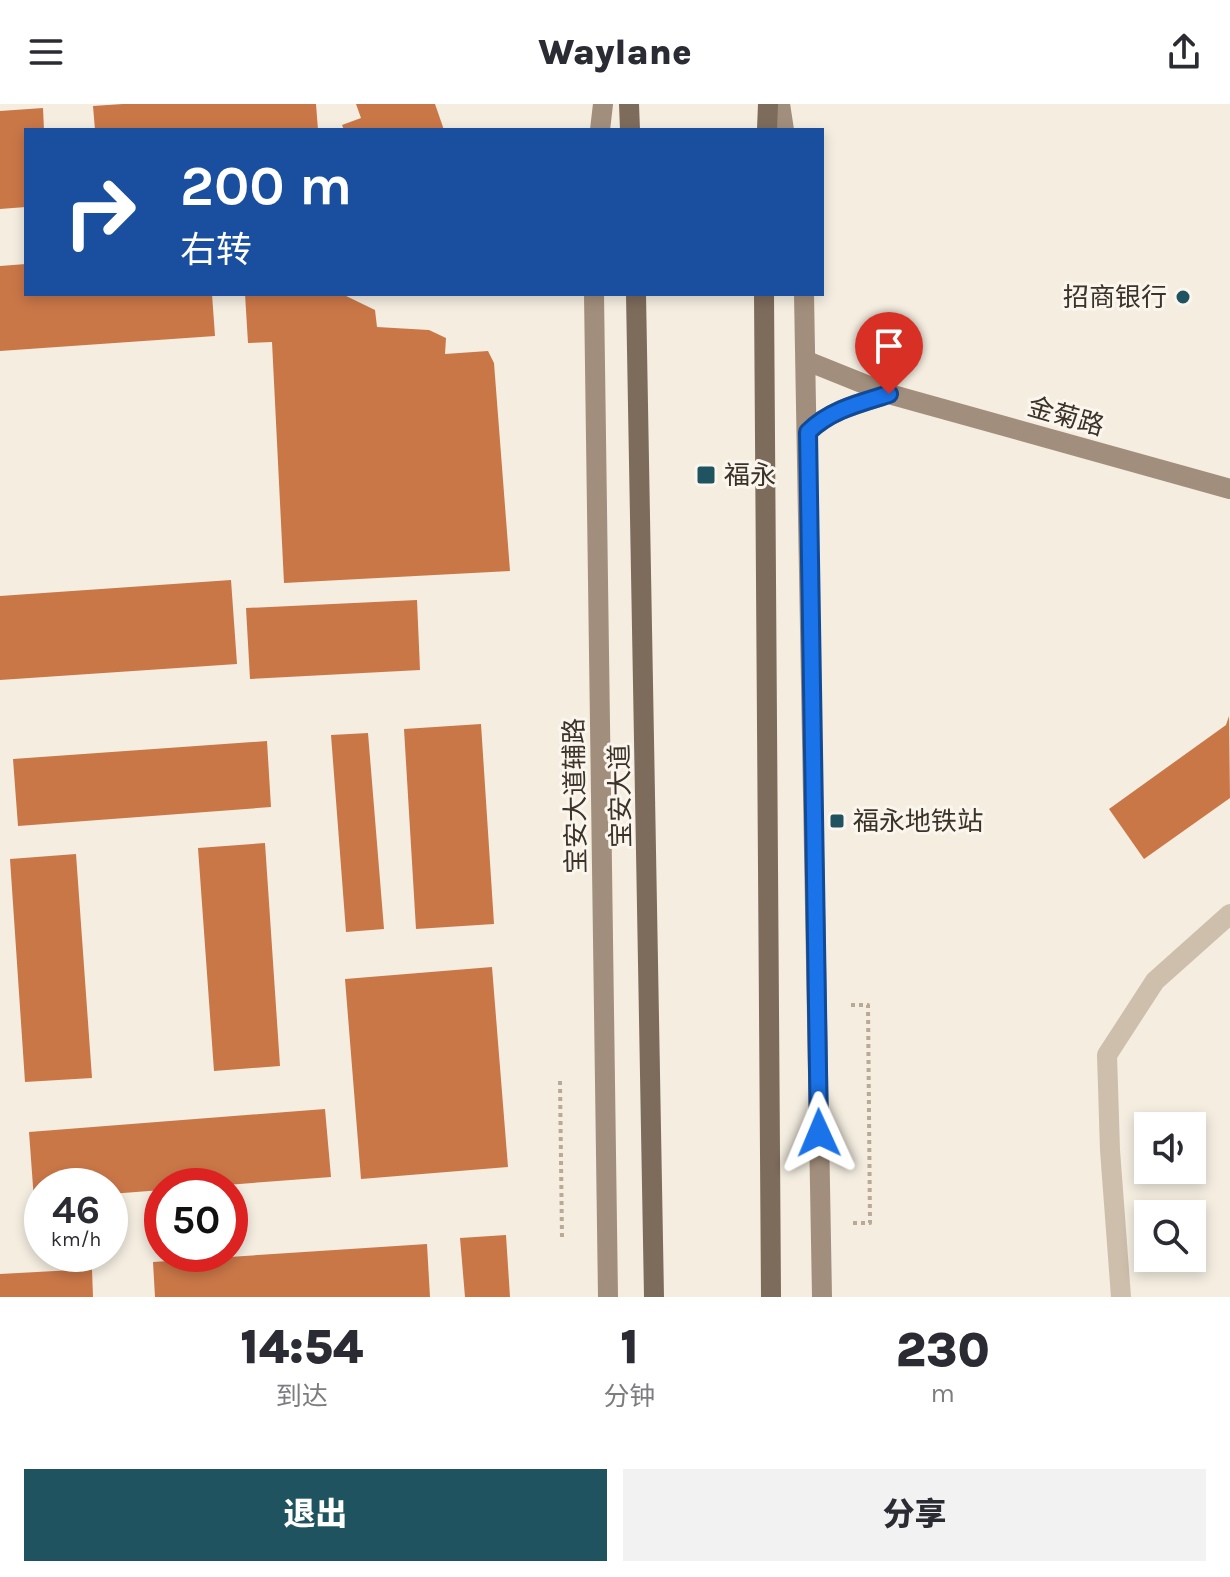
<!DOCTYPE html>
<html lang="zh">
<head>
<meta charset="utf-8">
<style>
	:root { --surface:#fff; --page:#f2f2f3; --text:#2b2b33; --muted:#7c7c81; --accent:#1e535f }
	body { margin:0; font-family:Karla,"Noto Sans SC",sans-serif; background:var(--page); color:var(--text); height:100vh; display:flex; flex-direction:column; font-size:30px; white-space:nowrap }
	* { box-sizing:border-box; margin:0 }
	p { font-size:26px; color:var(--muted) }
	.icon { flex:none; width:44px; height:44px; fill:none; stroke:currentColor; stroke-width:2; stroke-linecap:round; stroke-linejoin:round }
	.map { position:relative; height:1193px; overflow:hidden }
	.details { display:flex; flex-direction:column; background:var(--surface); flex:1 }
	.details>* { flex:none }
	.banner { position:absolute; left:24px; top:24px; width:800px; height:168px; border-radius:0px; box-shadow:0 4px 12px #0003; background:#1a4fa0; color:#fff; overflow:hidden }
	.fabs { position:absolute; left:1134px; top:1008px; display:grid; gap:16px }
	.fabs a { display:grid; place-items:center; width:72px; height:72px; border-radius:0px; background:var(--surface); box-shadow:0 4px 12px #0003; font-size:40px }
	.speed { position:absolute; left:24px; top:1064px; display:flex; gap:16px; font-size:40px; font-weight:700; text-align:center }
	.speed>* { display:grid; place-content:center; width:104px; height:104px; border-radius:50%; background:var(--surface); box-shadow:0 4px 12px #0003; line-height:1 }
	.speed small { font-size:20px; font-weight:400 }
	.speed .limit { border:12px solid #d22; background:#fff; color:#111 }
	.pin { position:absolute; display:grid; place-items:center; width:68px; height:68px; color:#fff; margin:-82px -34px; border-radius:50% 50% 50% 0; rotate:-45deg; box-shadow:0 0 8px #0007 }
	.pin .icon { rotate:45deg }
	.me { position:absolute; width:88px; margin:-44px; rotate:359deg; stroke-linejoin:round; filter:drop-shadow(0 0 6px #0008) }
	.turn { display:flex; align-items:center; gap:28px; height:168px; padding:0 24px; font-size:36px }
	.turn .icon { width:104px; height:104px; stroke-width:2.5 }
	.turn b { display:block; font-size:56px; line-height:68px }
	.eta { display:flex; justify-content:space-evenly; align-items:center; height:136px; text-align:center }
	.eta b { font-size:48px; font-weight:800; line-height:56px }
	.primary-button { display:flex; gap:16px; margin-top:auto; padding:16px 24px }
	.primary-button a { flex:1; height:92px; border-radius:0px; background:var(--accent); color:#fff; font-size:32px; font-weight:800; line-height:92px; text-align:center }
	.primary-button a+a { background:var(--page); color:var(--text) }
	header { display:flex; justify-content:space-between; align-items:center; height:104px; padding:0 24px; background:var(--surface); font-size:36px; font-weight:800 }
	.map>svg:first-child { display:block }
	.building { fill:#ca7748 }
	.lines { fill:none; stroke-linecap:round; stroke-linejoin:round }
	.path { stroke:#b9a995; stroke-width:4; stroke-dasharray:4 4; stroke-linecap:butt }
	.street { stroke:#cdbfab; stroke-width:20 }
	.secondary { stroke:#a28e7c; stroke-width:20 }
	.primary { stroke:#7d6b5b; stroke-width:20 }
	.route-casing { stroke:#114b97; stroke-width:20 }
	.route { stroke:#1a73e8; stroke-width:14 }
	.poi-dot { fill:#1e535f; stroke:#fbf6ed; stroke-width:3 }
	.labels { text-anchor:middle; stroke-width:6; stroke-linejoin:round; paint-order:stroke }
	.poi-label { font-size:26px; fill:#3b322a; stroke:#fbf6ed; text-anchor:start }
	.street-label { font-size:26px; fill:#3b322a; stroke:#fbf6ed }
</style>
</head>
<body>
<header><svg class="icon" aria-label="menu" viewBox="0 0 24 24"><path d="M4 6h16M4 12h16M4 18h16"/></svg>Waylane<svg class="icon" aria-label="share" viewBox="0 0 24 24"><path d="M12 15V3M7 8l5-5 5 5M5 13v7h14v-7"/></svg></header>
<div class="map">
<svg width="1230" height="1193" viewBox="0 0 1230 1193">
	<rect width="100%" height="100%" fill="#f4ede0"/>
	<!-- building -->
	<path class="building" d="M123,0H316L318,26H95L93,2Z
		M356,0H435L444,26H344L342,21L361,14Z
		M43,4L44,26H26V103L0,105V7Z
		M26,160V190H212L215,232L0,247V162Z
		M245,190H342L375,206L377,223L429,226L446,234L445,250L488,247L494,259L510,467L284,479L272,238L248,239Z
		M231,476L237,560L0,576V492Z
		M417,496L420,566L250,575L246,504Z
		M1229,612L1230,694L1144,755L1109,705L1226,621Z
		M481,620L494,820L416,825L404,625Z
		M368,629L384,825L346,828L331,631Z
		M267,637L271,703L18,722L13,655Z
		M265,739L280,962L214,967L198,744Z
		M76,750L92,974L25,978L10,755Z
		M492,863L508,1063L361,1075L345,875Z
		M325,1005L331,1073L213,1082H162V1086L110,1090V1082H42V1096H34L29,1028Z
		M506,1131L510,1193H465L460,1134Z
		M427,1140L430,1193H155L153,1158Z
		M92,1165L93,1193H0V1170Z"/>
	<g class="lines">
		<!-- path -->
		<path class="path" d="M851,901H868L870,1119H852
			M560,977L562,1134"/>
		<!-- street -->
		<path class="street" d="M1121,1193L1110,1046L1107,951L1155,877L1230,810"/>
		<!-- secondary -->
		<path class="secondary" d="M780,0L784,26
			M600,26L603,0
			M594,190L608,1193
			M804,190L822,1193
			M807,257L889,290L1230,385
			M808,328C830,306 860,299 889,290"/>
		<!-- primary -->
		<path class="primary" d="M629,0L630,26
			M767,26L768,0
			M636,190L654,1193
			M764,190L771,1193"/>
	</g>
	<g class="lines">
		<!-- route casing -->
		<g class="route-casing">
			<path id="route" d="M819,1029L808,328C830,306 860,299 889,290"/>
		</g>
		<!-- route -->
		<use href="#route" class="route"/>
	</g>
	<!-- markers -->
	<g class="poi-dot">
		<circle cx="1183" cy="193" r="8"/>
		<rect x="696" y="361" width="20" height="20" rx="4"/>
		<rect x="829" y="709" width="16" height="16" rx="4"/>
	</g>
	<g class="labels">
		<!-- poi labels -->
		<g class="poi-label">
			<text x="1167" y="202" text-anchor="end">招商银行</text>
			<text x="724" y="380">福永</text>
			<text x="853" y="726">福永地铁站</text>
		</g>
		<!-- street labels -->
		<g class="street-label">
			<text transform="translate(1066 312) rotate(16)" y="9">金菊路</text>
			<text transform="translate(575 692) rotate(-91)" y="9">宝安大道辅路</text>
			<text transform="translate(620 692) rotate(-91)" y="9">宝安大道</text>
		</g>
	</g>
</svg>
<div class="fabs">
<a><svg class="icon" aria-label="sound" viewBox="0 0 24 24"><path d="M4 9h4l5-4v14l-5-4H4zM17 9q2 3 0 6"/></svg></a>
<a><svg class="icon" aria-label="search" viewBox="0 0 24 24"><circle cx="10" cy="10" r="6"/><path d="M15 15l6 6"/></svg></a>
</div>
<div class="speed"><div>46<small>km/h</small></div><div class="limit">50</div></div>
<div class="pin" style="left:889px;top:290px;background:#d93025"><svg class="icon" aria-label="arrive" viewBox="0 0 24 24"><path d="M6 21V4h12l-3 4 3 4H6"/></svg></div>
<svg class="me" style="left:819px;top:1029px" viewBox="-20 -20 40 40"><path d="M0-17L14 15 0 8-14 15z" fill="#1a73e8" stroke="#fff" stroke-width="4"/></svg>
<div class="banner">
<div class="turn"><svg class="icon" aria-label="right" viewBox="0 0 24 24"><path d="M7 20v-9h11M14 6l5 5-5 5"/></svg><div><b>200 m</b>右转</div></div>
</div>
</div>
<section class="details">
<div class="eta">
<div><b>14:54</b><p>到达</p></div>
<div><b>1</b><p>分钟</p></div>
<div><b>230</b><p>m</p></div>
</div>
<div class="primary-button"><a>退出</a><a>分享</a></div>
</section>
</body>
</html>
